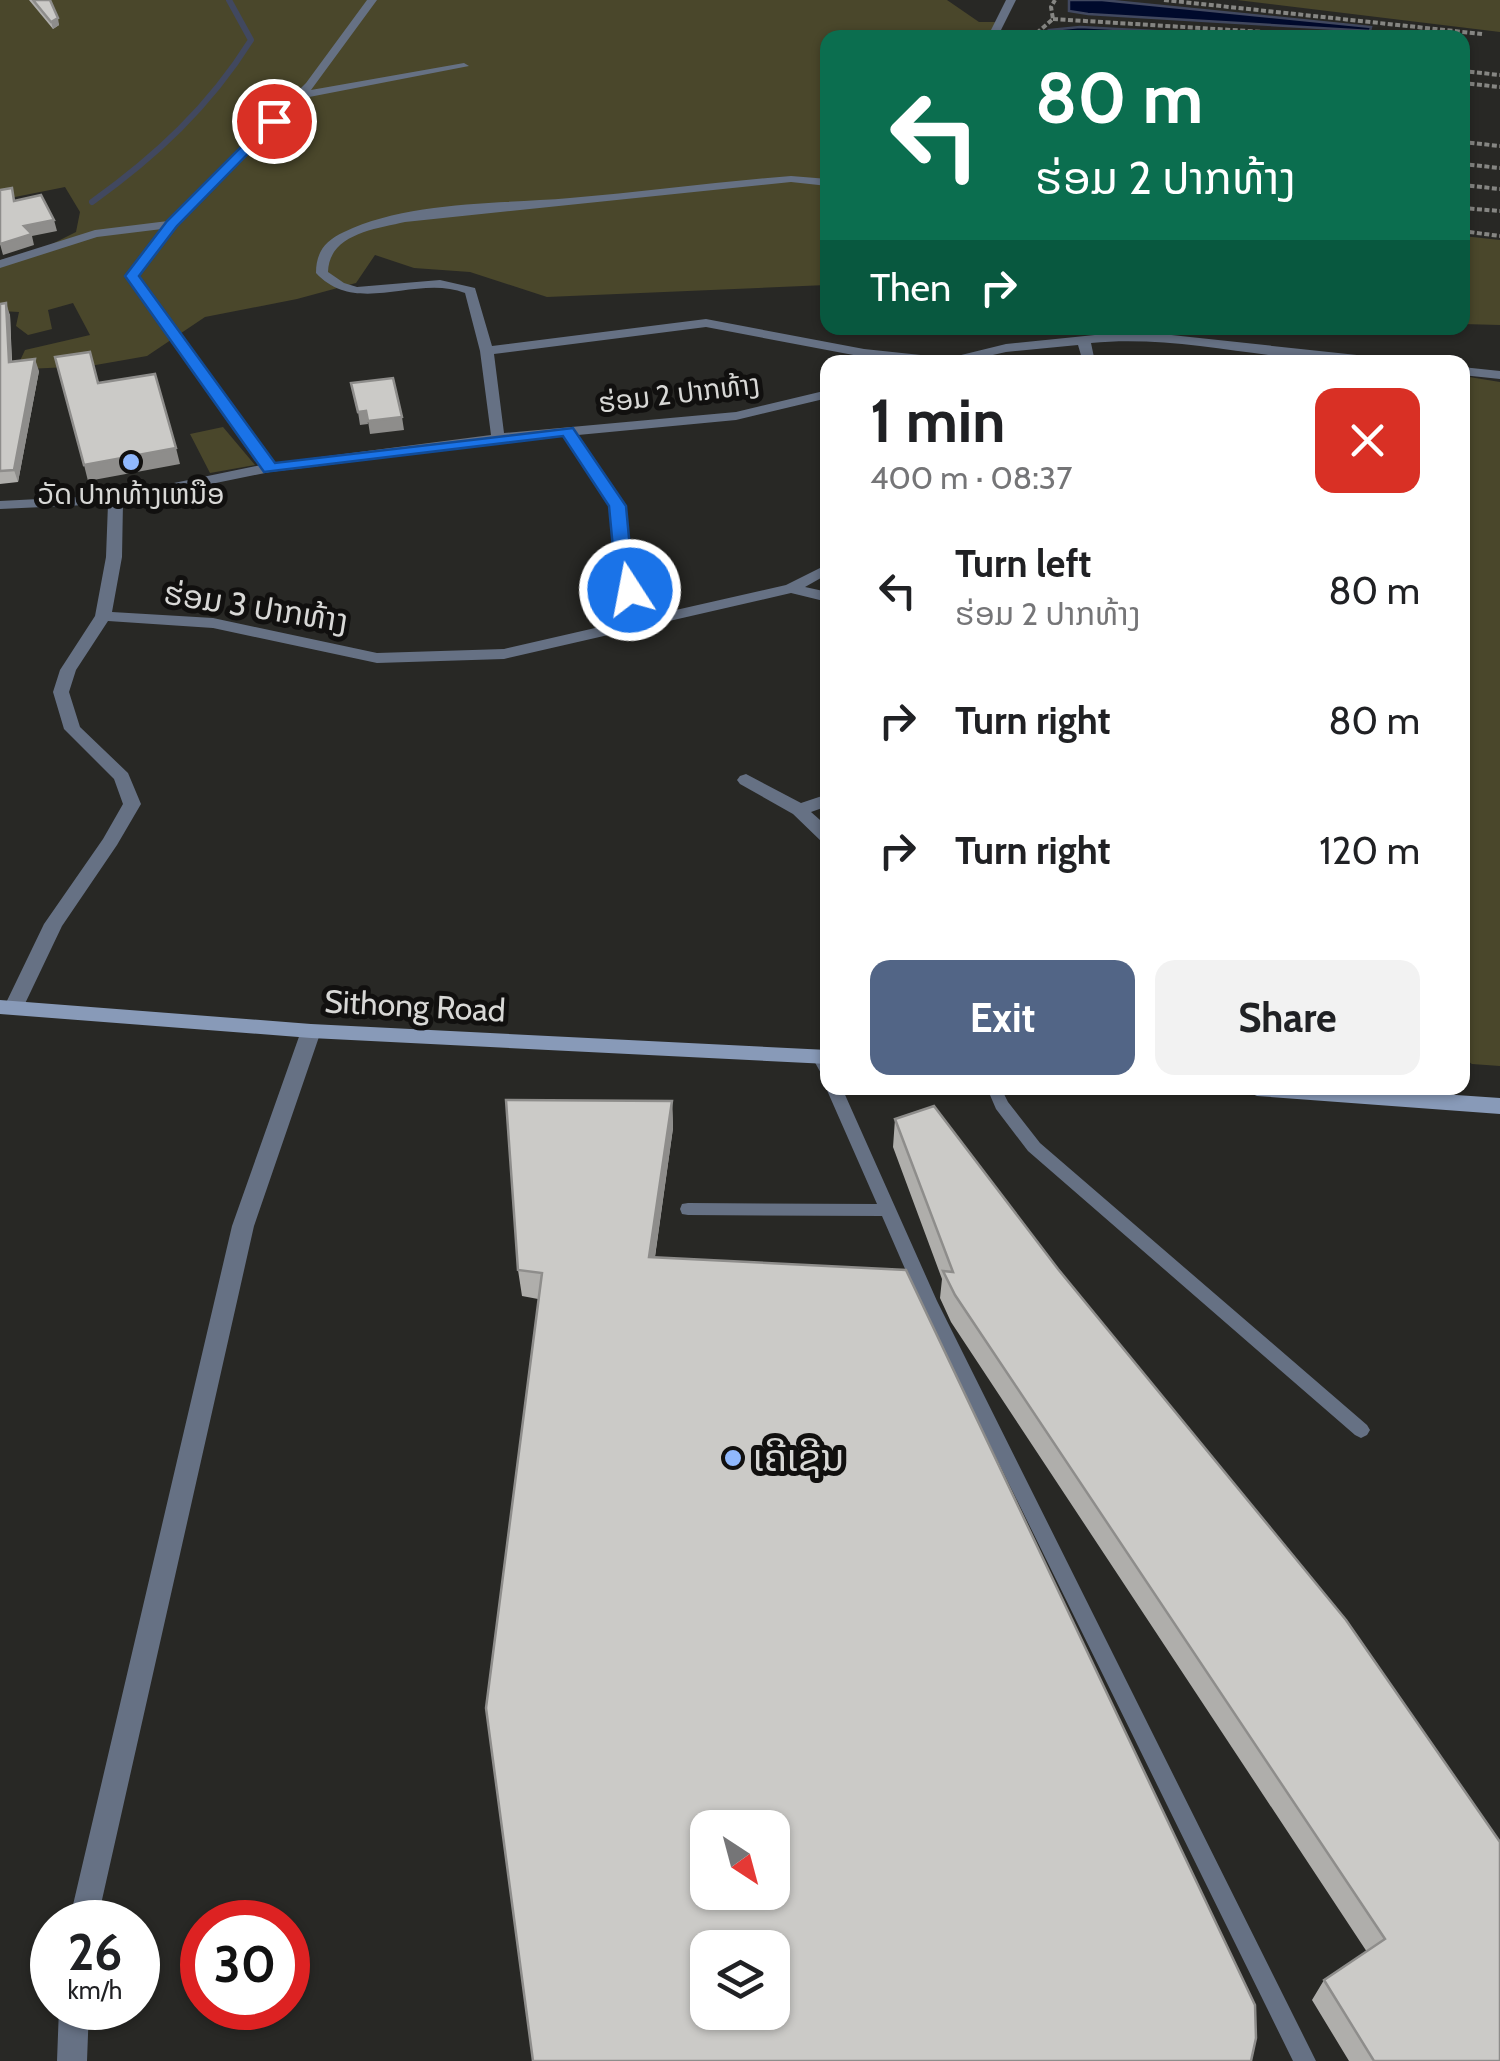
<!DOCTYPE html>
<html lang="en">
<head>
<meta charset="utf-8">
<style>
	:root { --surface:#fff; --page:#f2f2f2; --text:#202124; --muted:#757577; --accent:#526586 }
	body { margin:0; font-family:Cabin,"Noto Sans Lao",sans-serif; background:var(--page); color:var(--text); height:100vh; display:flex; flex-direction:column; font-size:38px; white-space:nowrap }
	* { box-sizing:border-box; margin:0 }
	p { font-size:32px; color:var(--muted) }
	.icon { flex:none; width:55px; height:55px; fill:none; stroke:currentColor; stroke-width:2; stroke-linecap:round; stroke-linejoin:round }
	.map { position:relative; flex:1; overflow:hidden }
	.panel { position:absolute; left:820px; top:355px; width:650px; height:740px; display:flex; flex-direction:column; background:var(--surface); border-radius:20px; box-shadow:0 2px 8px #0004 }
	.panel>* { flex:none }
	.hud { position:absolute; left:820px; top:30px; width:650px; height:305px; border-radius:20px; box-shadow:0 2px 8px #0004; background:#0b6e4f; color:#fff; overflow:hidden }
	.needle { width:65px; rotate:144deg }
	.controls { position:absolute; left:690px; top:1810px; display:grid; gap:20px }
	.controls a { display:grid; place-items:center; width:100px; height:100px; border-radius:20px; background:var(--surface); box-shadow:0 2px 8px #0004; font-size:50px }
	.speed { position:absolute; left:30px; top:1900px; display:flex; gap:20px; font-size:50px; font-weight:700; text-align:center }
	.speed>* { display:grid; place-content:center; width:130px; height:130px; border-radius:50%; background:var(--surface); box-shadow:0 2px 8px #0004; line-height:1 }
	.speed small { font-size:25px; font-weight:400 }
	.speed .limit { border:15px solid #d22; background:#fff; color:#111 }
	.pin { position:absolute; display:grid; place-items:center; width:85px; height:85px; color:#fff; margin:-42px; border:5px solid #fff; border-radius:50%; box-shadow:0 2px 10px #0007 }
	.me { position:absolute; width:110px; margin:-55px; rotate:349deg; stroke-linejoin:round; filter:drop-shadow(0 0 8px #0008) }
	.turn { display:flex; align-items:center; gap:35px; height:210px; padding:0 50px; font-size:45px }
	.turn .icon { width:130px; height:130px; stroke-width:2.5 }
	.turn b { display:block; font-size:70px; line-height:85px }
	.then { display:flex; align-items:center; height:95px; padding:0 50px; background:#0003; gap:20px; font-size:38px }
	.round { display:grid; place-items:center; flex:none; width:105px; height:105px; border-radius:20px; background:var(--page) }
	.summary { display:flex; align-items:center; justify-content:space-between; height:170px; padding:0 50px }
	h1 { font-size:60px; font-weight:700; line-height:75px }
	.primary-button { display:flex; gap:20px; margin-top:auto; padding:20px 50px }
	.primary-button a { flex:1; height:115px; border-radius:20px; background:var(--accent); color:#fff; font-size:40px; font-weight:700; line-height:115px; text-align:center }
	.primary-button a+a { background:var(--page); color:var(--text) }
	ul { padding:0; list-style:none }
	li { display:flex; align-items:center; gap:30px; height:130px; padding:0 50px }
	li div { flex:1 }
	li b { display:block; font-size:38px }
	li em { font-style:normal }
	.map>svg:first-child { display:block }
	.green { fill:#4a472b }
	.water { fill:#000a2c; stroke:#41485f; stroke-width:2.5 }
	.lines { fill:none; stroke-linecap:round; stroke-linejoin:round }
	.stream { stroke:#41485f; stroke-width:6 }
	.path { stroke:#868683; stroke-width:4; stroke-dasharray:5 2.5; stroke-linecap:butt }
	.service { fill:#667184; fill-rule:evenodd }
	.minor { fill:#667184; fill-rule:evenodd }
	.tertiary { fill:#667184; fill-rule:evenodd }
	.secondary { fill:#889ab8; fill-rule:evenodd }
	.wall { fill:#afaeab }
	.shaded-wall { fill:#8e8d8b }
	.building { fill:#cbcac7; stroke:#8e8d8b; stroke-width:2.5; fill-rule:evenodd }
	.route { fill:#1a73e8; stroke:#114b97; stroke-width:2.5 }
	.poi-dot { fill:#90b8fd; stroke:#11100f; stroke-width:4 }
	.labels { text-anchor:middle; stroke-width:10; stroke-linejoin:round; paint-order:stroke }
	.far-street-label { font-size:28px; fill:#d8d8d6; stroke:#11100f }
	.far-poi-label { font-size:28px; fill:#d8d8d6; stroke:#11100f }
	.street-label { font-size:32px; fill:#d8d8d6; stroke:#11100f }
	.near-poi-label { font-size:38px; fill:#d8d8d6; stroke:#11100f; text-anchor:start }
</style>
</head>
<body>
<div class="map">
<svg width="1500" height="2061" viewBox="0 0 1500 2061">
	<rect width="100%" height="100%" fill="#282825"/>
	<!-- green -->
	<path class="green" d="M0,0H947L979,22H998L997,29L1007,37L828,38L827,285L547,297L470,272L414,268L375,255L356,283L297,299L205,317L147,356L90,366L27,369L18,365L25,350L90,335L73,303L48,310L52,329L28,335L16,326L19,312L0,311V260L40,250L76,232L80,212L65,187L0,200Z
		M1237,0H1500V32Z
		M1463,236L1500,240V325L1463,324Z
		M1463,376L1500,382V1066L1472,1064L1463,1058Z
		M223,427L255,465L210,473L190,434Z"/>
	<!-- water -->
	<path class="water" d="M1069,0H1102L1371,27L1370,31L1088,14L1069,11Z
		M1080,27L1267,37L1056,35L1050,30Z"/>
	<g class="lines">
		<!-- stream -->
		<path class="stream" d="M92,202C156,156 209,107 251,40L229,0"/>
		<!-- path -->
		<path class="path" d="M1164,0L1482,34
			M1053,19L1346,37
			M1047,38L1039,31L1053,19L1051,7L1055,0
			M1462,71L1500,75
			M1462,83L1500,87
			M1462,142L1500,146
			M1462,164L1500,168
			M1462,185L1500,189
			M1462,208L1500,211
			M1462,231L1500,236"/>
		<!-- service -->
		<path class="service" d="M820,1051L828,1057V1078L823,1077L812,1057Z
			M828,1086L842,1088L937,1301L1316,2061H1293L919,1301L882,1216L688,1215L682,1214L680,1209L682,1204L688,1203L877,1204L826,1088Z
			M987,1088H1001L1008,1102L1040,1143L1367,1425L1370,1430L1367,1435L1361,1438L1355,1435L1028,1151L996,1109Z"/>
		<!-- minor -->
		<path class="minor" d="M367,0H377L311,90L464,63L469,66L304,98L176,227L138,276L274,463L491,435L480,351L465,293C416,274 357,317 316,273C316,252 325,241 344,232C408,201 500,204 570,198C644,192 717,182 791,176L828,179V186L791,182L405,222C375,229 329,234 328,272L344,283L357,287L440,280L475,288L492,346L706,319L864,349L949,358L1006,344L1134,331L1385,358L1392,362C1292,369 1191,333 1091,343L1095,362H1083L1078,345L1006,352L962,362H917L864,357L706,327L494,354L504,433L736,412L828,390V398L736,420L578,435L625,505L630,559L645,617L786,585L828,564V574L805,587L828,592V602L791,593L504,659L377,663L213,628L108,621L76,670L69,692L80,727L128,773L141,804L117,845L62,926L21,1012H7L4,1007L44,924L103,839L123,804L114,779L64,729L53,692L60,670L95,616L106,557L108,504L0,509V501L116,495L261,465L126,276L162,229L97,237L0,268V260L95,230L168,221L306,83ZM564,436L611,505L614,559L630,620L504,649L377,653L213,618L112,612L122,557L123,502L270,472Z
			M1006,0H1016L997,38H987Z
			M1462,367L1500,371V379L1462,375Z
			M746,774L801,803L828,794V806L811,812L828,827V844L822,842L793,814L740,784L737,780L740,776Z"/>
		<!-- tertiary -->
		<path class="tertiary" d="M311,1024L321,1031L254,1226L97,1922H69L232,1226L301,1031Z
			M59,2008H89L87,2061H57Z"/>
		<!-- secondary -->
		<path class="secondary" d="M0,1000L311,1024L828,1050V1064L311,1038L0,1014Z
			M1247,1088H1354L1500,1098V1114L1257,1096L1250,1093Z"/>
	</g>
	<!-- wall -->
	<path class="wall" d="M29,0H50L59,25L53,29Z
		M0,304L10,315L12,361L39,371L18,482L0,484Z
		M672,1101L673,1128L655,1257L538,1299L522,1296L518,1270Z
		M895,1119L1500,2061H1349L1312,2000L1324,1980L1367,1952L951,1322L940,1298L942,1279L893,1147Z"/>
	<!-- shaded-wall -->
	<path class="shaded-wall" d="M58,18L59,25L53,29L51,22Z
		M54,220L57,231L32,236L34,245L3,255L0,244L24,226Z
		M6,303L10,315L12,374L9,362Z
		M35,359L39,371L18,482L14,470Z
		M366,411L368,424L360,425L358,412Z
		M402,417L404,430L370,434L368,421Z
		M176,448L180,464L88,481L84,465Z
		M672,1101L673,1128L651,1284L649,1257Z"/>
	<!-- building -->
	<path class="building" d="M33,0H50L58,18L51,22Z
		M12,188L14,201L41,195L54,220L24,226L32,234L0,244V190Z
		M6,303L9,362L35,359L14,470L0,471V304Z
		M90,352L98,383L155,374L176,448L84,465L55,357Z
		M393,378L402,417L368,421L366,411L358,412L351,383Z
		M506,1100L672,1101L649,1257L906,1270L1255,2005L1256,2038L1251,2061H533L486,1708L542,1273L518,1270ZM708,1828H772V1892H708ZM708,1948H772V2012H708Z
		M934,1106L1058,1269L1346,1620L1500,1842V2061H1374L1324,1980L1385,1939L955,1295L943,1271L953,1272L895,1119Z"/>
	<!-- route -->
	<path class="route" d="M270,118L280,121L177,226L139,276L275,463L573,428L626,506L631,559L639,590L637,594H624L621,590L614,559L609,506L563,436L264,472L125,276L167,221Z"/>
	<!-- markers -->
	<g class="poi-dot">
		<circle cx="131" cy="462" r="10"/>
		<circle cx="733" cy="1458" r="10"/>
	</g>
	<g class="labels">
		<!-- far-street labels -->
		<g class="far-street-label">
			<text transform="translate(679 393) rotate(-7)" y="10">ຮ່ອມ 2 ປາກທ້າງ</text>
		</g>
		<!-- far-poi labels -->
		<g class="far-poi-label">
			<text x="131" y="504">ວັດ ປາກທ້າງເຫນືອ</text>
		</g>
		<!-- street labels -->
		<g class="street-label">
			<text transform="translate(256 607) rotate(9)" y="11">ຮ່ອມ 3 ປາກທ້າງ</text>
			<text transform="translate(415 1006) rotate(3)" y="11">Sithong Road</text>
		</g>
		<!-- near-poi labels -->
		<g class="near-poi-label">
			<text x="753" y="1471">ເຄີເຊີນ</text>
		</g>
	</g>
</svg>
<div class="controls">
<a><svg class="needle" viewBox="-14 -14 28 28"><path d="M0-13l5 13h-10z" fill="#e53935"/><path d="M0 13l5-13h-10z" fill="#757577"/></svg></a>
<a><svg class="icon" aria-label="layers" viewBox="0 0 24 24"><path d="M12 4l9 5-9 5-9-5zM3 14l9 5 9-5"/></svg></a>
</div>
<div class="speed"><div>26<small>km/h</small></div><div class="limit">30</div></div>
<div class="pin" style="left:274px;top:121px;background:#d93025"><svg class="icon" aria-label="arrive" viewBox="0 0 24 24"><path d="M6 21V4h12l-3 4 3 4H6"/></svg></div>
<svg class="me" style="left:630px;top:590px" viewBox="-20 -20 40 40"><circle r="17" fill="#1a73e8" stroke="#fff" stroke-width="3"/><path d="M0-11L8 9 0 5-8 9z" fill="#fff"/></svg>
<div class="hud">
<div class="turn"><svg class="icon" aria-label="left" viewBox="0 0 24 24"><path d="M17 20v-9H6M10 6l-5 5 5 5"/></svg><div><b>80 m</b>ຮ່ອມ 2 ປາກທ້າງ</div></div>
<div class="then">Then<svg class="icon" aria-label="right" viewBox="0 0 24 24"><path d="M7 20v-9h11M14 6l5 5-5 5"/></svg></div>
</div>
<section class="panel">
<div class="summary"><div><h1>1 min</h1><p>400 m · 08:37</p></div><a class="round" style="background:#d93025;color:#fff"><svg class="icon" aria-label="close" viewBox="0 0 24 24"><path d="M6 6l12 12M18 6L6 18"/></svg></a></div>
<ul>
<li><svg class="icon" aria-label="left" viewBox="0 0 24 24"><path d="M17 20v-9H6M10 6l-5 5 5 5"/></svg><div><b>Turn left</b><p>ຮ່ອມ 2 ປາກທ້າງ</p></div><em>80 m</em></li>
<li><svg class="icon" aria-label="right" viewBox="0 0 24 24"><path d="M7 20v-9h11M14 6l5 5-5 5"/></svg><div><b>Turn right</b></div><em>80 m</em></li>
<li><svg class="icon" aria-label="right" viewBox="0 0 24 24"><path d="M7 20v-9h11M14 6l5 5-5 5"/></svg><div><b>Turn right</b></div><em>120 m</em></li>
</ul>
<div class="primary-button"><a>Exit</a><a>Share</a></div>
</section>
</div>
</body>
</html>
